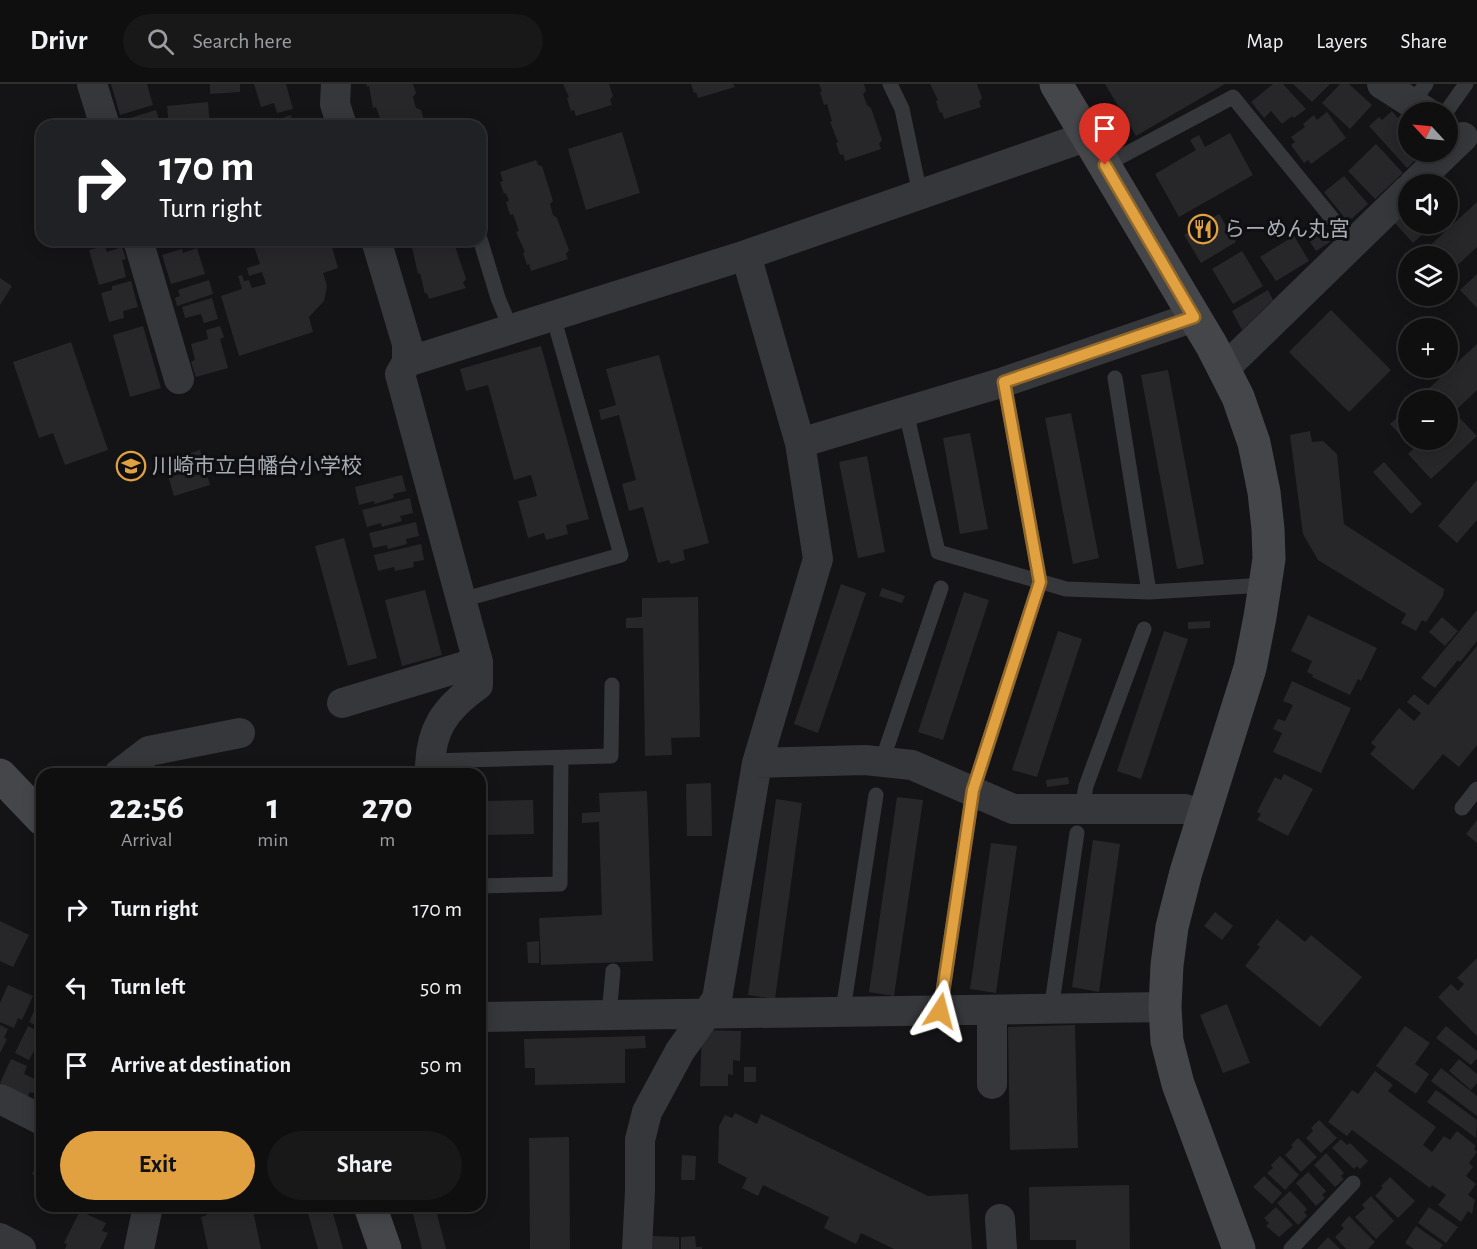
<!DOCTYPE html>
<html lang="en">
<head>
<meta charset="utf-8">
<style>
	:root { --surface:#0f0f10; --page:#181819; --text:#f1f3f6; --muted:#9b9c9f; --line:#2f2f30; --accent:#e1a141 }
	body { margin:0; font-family:"Alegreya Sans","Noto Sans JP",sans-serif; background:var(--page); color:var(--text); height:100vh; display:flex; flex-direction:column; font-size:22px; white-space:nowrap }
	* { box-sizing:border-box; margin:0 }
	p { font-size:20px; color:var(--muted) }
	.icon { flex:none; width:33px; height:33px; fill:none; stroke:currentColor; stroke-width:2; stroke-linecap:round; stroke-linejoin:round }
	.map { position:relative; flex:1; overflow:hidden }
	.details { position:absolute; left:36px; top:684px; width:450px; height:444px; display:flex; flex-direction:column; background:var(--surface); border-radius:18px; box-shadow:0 3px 15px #0003,0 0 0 2px var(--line) }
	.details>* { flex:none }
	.hud { position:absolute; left:36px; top:36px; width:450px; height:126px; border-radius:18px; box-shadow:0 3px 15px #0003,0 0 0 2px var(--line); background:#202124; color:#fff; overflow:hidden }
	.needle { width:39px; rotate:296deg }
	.tools { position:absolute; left:1398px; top:18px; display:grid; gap:12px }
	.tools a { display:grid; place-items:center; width:60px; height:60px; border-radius:50%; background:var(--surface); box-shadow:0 3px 15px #0003,0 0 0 2px var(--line); font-size:30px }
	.pin { position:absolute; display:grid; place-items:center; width:51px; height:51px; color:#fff; margin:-62px -26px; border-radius:50% 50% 50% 0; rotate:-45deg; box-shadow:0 0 6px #0007 }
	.pin .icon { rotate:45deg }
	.me { position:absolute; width:66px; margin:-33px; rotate:9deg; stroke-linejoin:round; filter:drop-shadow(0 0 4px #0008) }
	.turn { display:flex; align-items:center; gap:21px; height:126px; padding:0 24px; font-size:27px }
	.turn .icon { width:78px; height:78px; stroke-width:2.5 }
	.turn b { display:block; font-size:42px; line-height:51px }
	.eta { display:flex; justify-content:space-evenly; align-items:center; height:102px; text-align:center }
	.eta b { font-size:36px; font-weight:600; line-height:42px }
	.cta { display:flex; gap:12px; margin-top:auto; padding:12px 24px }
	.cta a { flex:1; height:69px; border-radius:36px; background:var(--accent); color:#111; font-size:24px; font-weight:600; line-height:69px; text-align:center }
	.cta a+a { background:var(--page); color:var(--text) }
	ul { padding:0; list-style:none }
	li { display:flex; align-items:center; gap:18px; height:78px; padding:0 24px }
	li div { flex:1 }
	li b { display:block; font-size:22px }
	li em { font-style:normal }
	header { display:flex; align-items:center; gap:36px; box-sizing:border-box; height:84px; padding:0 30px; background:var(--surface); border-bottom:2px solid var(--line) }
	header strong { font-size:28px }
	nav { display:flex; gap:33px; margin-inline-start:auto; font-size:21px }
	.search { width:420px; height:54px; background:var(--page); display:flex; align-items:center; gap:15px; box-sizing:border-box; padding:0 21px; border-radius:33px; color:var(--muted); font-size:22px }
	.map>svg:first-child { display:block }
	.building { fill:#27272a }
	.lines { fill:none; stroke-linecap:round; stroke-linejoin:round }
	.lane { stroke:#36373a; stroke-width:15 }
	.street { stroke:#36373a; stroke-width:30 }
	.secondary { stroke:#44464a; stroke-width:33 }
	.route-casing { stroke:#92692a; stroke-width:15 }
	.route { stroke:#e1a141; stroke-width:10 }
	.labels { text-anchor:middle; stroke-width:6; stroke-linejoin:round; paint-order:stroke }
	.poi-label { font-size:21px; fill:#a7acb5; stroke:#0f0f11; text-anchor:start }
</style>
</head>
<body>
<header>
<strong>Drivr</strong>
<div class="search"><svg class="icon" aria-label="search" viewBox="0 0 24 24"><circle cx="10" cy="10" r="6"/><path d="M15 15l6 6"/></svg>Search here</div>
<nav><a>Map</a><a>Layers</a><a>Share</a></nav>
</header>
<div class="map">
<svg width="1477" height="1165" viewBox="0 0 1477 1165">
	<rect width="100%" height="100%" fill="#141416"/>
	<!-- building -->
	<path class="building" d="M111,0H147L153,21L120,31Z
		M210,0H240V8L210,10Z
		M254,0H286L293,25L277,29L274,19L261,23Z
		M366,0H413L416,9L413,13L416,24L421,26L426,42H376L382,40L376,23L373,24L369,2L367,3Z
		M563,0H609L613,12L610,16L612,21L576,32L574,26L571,27L567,14L569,13Z
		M691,0H733L735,3L698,14L696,8L694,9Z
		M819,0H864L866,7L863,10L867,21L871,24L882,56L879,60L881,65L845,77L843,70L840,71L836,59L838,58L830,38L832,37L827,20L824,21L820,8L822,7Z
		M930,0H977L982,14L979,18L981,23L944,35L942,28L940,29L936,17L938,16Z
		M1105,0H1225L1136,52Z
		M1273,0H1283L1306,25L1294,34L1292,32L1282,40L1271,27L1264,34L1251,18Z
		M1293,0H1330L1312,18Z
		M1340,0H1349L1372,21L1350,45L1322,19Z
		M208,18L210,42H169L167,22Z
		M156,26L161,42H121L120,37Z
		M1392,27L1398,34L1401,30L1408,38V68H1425L1407,84L1369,42L1379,33L1382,36Z
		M1327,28L1346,54L1311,80L1308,76L1304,79L1291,61L1295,58L1291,53L1305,43L1303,40L1314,31L1317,36Z
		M291,31L294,42H259Z
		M622,48L640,109L586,126L568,65Z
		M1230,49L1253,91L1179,133L1155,90L1196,66L1190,56L1199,51L1205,63Z
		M1376,60L1403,89L1375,115L1348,87Z
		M536,76L538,81L542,82L553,117L550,120L553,131L557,134L569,166L566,170L568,175L531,187L529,180L527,181L523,169L525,168L516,148L519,147L513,130L510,131L506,118L509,117L506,109L504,110L500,98L503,97L500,88Z
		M1344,92L1368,120L1348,138L1324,108Z
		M1477,118V163L1448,190V172H1427L1423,168Z
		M1408,127V140H1434L1413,159L1395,139Z
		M1219,130L1236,158L1201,179L1184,151Z
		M1319,140L1330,158L1316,167L1305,150Z
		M1294,152L1309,177L1276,197L1260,173Z
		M252,156H330L338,184L323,189L327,202L324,217L309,233L313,248L239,272L221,212L242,205L238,192L242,191L244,197L249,196L252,204L266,200L262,188L249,192L247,184L260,180Z
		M407,156H450L451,160L455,162L466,195L463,199L466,204L429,215L427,209L425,210L420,189L418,190L411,159L408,160Z
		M105,162L107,168L122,163L126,175L122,176L126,193L99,201L89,166Z
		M197,164L205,190L171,200L162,171L182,165L183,169Z
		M1242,167L1263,202L1233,220L1212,185Z
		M1477,190V224L1460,206Z
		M0,194L12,202L0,221Z
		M209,196L213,210L177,222L175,214L180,212L178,206Z
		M131,197L138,223L123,227L124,234L109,238L101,209L112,206V202Z
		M1268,206L1273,216L1242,246L1232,227Z
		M212,214L218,235L204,239L201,230L185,234L182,223Z
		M1331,226L1391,286L1349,328L1289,268Z
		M143,242L161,304L130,313L113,251Z
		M220,242L224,253L220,255L228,284L196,293L191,278L195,276L191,260L208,255L206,246Z
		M71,258L108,366L65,381L53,349L39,354L13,278Z
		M1477,260V306L1454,328L1477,352L1431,395L1408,370L1413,365L1390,340L1408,323V356H1448V316H1416Z
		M541,262L589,435L566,441L568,450L546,456L544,449L528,454L518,417L537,412L531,391L514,396L488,301L466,307L460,285Z
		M659,271L709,459L683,466L685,476L671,480L669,476L658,479L643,423L629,427L622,400L636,396L619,331L601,336L599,326L616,321L606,285Z
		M1168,286L1204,480L1177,485L1141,291Z
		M1071,329L1099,474L1073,480L1045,334Z
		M1310,347L1312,358L1323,357L1337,370L1344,440L1444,505L1443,512L1426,538L1422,536L1416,547L1401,539L1406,530L1318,476L1303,450L1290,351Z
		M970,349L988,445L960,450L943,354Z
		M200,366L210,401L174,412L164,378Z
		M867,372L885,468L858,474L839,378Z
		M1384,378L1422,420L1411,430L1373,388Z
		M402,391L406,407L393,410L394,414L375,420L374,417L359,421L355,403Z
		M1477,396V436L1457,459L1438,442Z
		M410,414L413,429L400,432L402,437L382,443L381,439L367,443L362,426Z
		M416,438L419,452L406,455L407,460L388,465L387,461L373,464L369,449Z
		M344,454L377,574L348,582L315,462Z
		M421,460L424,476L413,478L414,483L395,487L394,483L378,487L374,471Z
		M841,500L866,509L818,649L794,640Z
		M882,504L905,512L902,519L879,512Z
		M425,506L442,571L402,582L385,516Z
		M964,508L989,516L943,656L918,648Z
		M698,513L700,653L671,654L672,671L645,672L643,544H626V534L642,533V514Z
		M1477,526V557L1460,578L1458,576L1435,604L1421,594Z
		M1308,531L1377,564L1361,597L1358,595L1350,611L1312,593L1313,591L1307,588L1312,577L1291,567Z
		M1442,533L1458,547L1445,562L1429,548Z
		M1210,537V544L1188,545V538Z
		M1058,547L1082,555L1037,693L1012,686Z
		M1164,547L1188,555L1141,695L1117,687Z
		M1477,562V661L1459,683L1443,670L1413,706L1370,670L1376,663L1371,659L1399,624L1414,637L1421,629L1407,618L1414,610L1428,621Z
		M1292,597L1351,624L1321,689L1273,668L1282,649L1273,645L1278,635L1285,637L1293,621L1283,617Z
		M1284,690L1313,705L1288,752L1257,736L1261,730L1257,728L1275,693L1281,696Z
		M1068,693L1069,700L1047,703L1046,696Z
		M711,699L712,752H687L686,700Z
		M647,707L653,877L541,881L539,834L602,831L599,738L582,739V729L600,728L599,709Z
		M897,713L923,716L894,912L869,908Z
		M776,715L802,719L775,915L748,911Z
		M533,716L534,750L480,751V717Z
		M1477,736V759L1466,750Z
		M1093,756L1120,760L1099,908L1072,903Z
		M991,759L1017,762L996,909L970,905Z
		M1215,828L1233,842L1222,856L1204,842Z
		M1277,835L1305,858L1311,851L1362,893L1320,943L1245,882L1260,863L1257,861Z
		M0,837L29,851L13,883L0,877Z
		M539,857V879H528L527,858Z
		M1477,874V952L1438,913L1451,900L1458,907L1464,900L1457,894Z
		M8,901L33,912L22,936L18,934L14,944L0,938V919Z
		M39,916L42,917V944L29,938Z
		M1227,920L1250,979L1223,989L1200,931Z
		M0,941L8,945L4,954L7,955L0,969Z
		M1075,941L1078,1064L1010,1066L1008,943Z
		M28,942L42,949V971L34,967L29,976L15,969Z
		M1405,942L1430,959L1415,980L1429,990L1416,1010L1376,982Z
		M1446,942L1477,967V976L1476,975L1471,981L1436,954Z
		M702,946L741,947L740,977L733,976V991L728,990V1002H700Z
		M645,952L646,964L625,965V999L535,1001V984H525L524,955Z
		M11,975L27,982L24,990L39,997L33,1009L30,1008L26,1016L14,1006L0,999Z
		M1459,975L1477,990V999L1471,1006L1449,987Z
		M744,983H756V998H744Z
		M1441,984L1477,1012V1032L1431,997Z
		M1375,987L1393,1001L1388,1007L1436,1043L1423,1061L1432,1068L1444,1052L1450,1056L1457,1047L1476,1062L1474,1065L1477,1068L1469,1079L1473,1083L1466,1092L1476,1100L1468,1111L1475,1116L1472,1130L1468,1127L1461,1138L1438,1121L1446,1111L1432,1101L1430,1104L1352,1046L1347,1052L1328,1038L1352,1006L1358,1010Z
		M1436,1006L1477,1036L1476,1054L1427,1018Z
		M735,1029L757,1040L761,1030L928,1112L968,1110L972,1165H894L861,1149L856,1160L824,1144L829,1133L763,1101L758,1112L742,1104L747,1094L718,1079L719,1042L725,1031L732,1034Z
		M1319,1036L1337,1054L1321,1069L1306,1054L1313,1047L1311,1044Z
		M569,1053L570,1165H530L529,1054Z
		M1298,1054L1317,1073L1301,1088L1285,1071L1293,1063L1291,1061Z
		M1341,1055L1347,1061L1350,1059L1368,1077L1360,1085L1357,1082L1354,1085L1332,1064Z
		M1326,1069L1344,1089L1341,1092L1344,1095L1335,1103L1314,1081Z
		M42,1071V1095L32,1090Z
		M682,1071L696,1072L695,1096H681Z
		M1280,1072L1299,1091L1285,1106L1267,1089L1273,1084L1271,1081Z
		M1308,1088L1326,1107L1322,1111L1325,1114L1316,1122L1296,1099Z
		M1264,1092L1282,1109L1272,1120L1253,1103Z
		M1390,1093L1415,1117L1398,1134L1375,1112L1383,1104L1381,1102Z
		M1129,1101L1130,1165H1076V1156H1030L1029,1103Z
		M1290,1107L1307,1125L1304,1128L1307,1132L1298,1141L1277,1119Z
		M1371,1112L1394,1137L1376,1155L1355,1133L1365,1124L1362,1121Z
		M218,1122L219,1128L252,1122L261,1165H208L201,1133L207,1131L205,1125Z
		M306,1122H331L343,1165H318Z
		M411,1122H435L446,1165H422Z
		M1276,1123L1293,1141L1279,1153L1266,1142L1269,1139L1264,1134Z
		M1429,1123L1458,1143L1446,1159L1418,1139Z
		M80,1127L106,1139L102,1147L108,1149L100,1165H65L67,1160L64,1159Z
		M1349,1132L1375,1158L1368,1165H1346L1335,1153L1344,1144L1341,1141Z
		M1416,1142L1443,1161L1440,1165H1414L1405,1159Z
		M652,1152L679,1153V1165H652Z
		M695,1152L696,1163H702V1165H681V1153Z
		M1328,1153L1340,1165H1317Z"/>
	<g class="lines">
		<!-- lane -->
		<path class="lane" d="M890,0L902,25L920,110
			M1412,19L1426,0
			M1446,28L1466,0
			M1105,81L1233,13L1353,160
			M480,155L498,214L511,245
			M1115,294L1149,508
			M906,328L938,468L1066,505L1149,508L1266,501
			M462,516L621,471L553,232
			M430,677L611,672L612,601
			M882,677L941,504
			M1082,724L1086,702L1144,545
			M1462,724L1477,705
			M480,802L560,800L561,674
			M843,926L876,711
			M1051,926L1077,749
			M940,927L973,707L1040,498L1004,298
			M609,931L613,887
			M1291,1165L1353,1099"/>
		<!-- street -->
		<path class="street" d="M92,0L105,42
			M336,0L335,20L342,42
			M1382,0L1426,28
			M1414,100L1463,53
			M138,156L179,295
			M376,156L407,260V278L400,290L478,578V601C444,625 429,647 430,690
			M407,278L746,171L1088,52
			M1224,285L1408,106
			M800,359L1004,298L1194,233
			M342,619L478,578
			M757,679L865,676L912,681L1013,725H1185L1204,731
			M119,690L149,667L240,649
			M480,933L1165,923
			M992,1000V926
			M0,1015L42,1036
			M1000,1135L1002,1165
			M0,1154L21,1165
			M139,1165L148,1122
			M637,1165L640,1107V1056L647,1028L680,967L717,915L757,679L818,475L800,359L746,171"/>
		<!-- secondary -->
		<path class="secondary" d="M1056,0L1212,262L1238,313L1254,359L1264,408L1268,445L1269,475L1260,533L1250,584L1186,788L1172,843L1167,881L1165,923L1167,957L1178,1000L1239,1165
			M0,691L42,735
			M370,1122L385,1165"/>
	</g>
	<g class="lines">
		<!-- route casing -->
		<g class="route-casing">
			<path id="route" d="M940,927L973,706L1040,498L1004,298L1194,233L1105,81"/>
		</g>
		<!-- route -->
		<use href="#route" class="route"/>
	</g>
	<!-- icons -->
	<defs>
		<g id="restaurant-ring" transform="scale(1.5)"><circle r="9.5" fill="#0f0f11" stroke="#e1a141" stroke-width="1.5"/><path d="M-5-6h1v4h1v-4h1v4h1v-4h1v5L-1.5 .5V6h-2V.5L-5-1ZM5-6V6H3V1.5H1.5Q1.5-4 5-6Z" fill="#e1a141"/></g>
		<g id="school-ring" transform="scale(1.5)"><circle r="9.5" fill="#0f0f11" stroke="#e1a141" stroke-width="1.5"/><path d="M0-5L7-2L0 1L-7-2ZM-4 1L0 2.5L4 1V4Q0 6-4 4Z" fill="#e1a141"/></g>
	</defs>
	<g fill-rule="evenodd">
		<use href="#restaurant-ring" x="1203" y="145"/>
		<use href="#school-ring" x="131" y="382"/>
	</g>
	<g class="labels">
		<!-- poi labels -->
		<g class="poi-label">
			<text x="1224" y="152">らーめん丸宮</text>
			<text x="152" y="389">川崎市立白幡台小学校</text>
		</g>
	</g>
</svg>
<div class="tools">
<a><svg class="needle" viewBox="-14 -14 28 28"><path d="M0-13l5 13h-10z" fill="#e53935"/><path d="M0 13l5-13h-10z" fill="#9b9c9f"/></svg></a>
<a><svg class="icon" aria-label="sound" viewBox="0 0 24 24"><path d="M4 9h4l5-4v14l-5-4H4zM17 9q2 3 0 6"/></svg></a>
<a><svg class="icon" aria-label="layers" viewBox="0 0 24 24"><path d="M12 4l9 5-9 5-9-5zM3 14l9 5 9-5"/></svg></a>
<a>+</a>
<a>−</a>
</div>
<div class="pin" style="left:1105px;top:81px;background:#d93025"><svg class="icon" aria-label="arrive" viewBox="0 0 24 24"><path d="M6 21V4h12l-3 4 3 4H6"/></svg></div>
<svg class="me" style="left:940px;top:927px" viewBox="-20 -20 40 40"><path d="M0-17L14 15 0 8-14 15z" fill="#e1a141" stroke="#fff" stroke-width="4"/></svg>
<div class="hud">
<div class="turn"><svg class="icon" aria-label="right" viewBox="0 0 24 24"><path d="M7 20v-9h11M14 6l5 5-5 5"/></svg><div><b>170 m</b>Turn right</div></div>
</div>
<section class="details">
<div class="eta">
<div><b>22:56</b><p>Arrival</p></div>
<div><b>1</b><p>min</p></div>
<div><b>270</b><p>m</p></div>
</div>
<ul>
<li><svg class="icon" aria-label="right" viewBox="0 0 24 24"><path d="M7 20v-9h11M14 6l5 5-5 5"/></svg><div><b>Turn right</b></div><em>170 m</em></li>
<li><svg class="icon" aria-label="left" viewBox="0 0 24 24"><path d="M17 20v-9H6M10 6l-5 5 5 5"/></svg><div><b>Turn left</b></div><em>50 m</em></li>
<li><svg class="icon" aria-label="arrive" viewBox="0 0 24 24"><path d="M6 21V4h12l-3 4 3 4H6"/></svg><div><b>Arrive at destination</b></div><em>50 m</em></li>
</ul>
<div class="cta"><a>Exit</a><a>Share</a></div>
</section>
</div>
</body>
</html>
